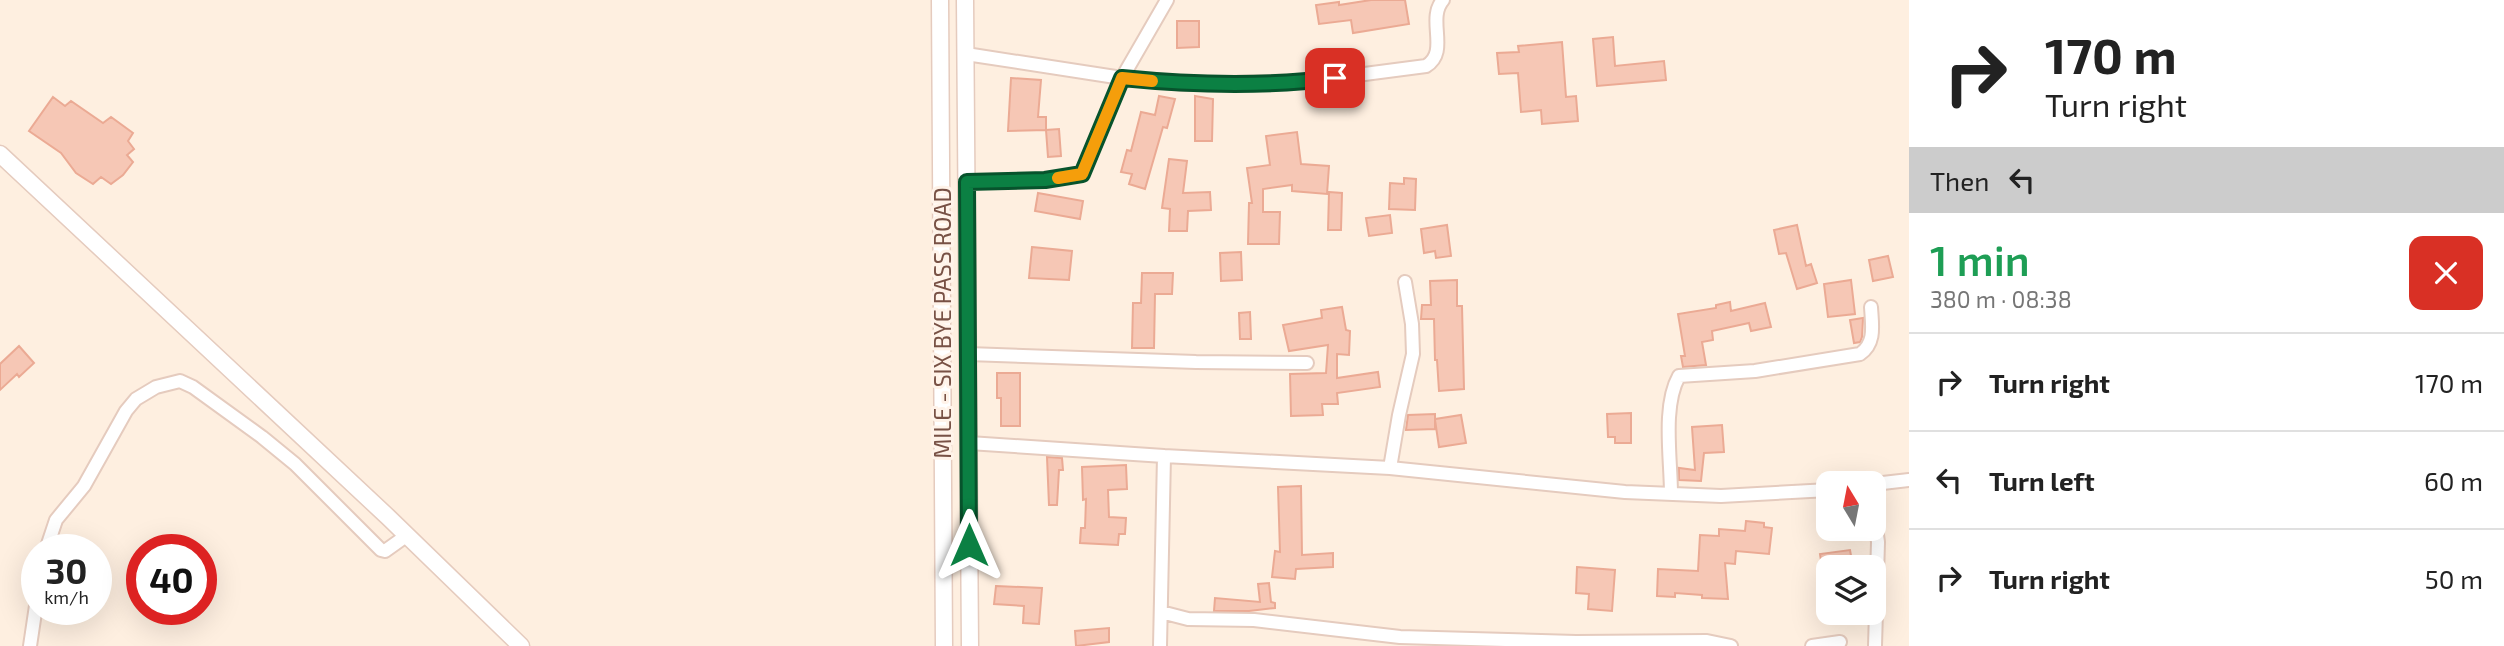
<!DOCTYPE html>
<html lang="en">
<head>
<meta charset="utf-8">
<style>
	:root { --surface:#fff; --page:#f6f6f6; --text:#222; --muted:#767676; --line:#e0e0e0 }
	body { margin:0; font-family:"Exo 2",sans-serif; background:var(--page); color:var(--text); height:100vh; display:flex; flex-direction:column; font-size:26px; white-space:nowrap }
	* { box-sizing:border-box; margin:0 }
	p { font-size:23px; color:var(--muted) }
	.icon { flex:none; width:38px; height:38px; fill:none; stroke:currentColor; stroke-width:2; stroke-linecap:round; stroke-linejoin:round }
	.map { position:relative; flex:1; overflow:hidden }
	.side { display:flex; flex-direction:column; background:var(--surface); width:595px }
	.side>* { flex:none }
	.top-card { background:#fff; color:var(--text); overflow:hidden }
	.needle { width:46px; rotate:350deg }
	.buttons { position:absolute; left:1816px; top:471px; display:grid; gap:14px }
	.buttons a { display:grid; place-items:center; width:70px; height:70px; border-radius:14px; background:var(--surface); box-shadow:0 7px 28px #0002; font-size:35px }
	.speed { position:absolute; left:21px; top:534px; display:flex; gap:14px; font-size:35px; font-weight:700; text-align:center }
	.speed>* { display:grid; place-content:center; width:91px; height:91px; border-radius:50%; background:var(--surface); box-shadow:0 7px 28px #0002; line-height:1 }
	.speed small { font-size:18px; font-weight:400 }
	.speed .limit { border:10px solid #d22; background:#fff; color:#111 }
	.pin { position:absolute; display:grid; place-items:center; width:60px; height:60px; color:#fff; margin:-30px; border-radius:14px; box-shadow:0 4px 10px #0006 }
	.me { position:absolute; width:77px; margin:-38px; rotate:0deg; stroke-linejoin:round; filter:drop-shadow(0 0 5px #0008) }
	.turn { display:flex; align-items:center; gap:24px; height:147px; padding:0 21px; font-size:32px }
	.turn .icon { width:91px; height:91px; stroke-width:2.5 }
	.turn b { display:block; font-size:49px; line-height:60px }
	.then { display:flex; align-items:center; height:66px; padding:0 21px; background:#0003; gap:14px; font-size:26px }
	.round { display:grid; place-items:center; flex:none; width:74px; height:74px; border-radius:14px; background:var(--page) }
	.headline { display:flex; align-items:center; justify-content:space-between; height:119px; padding:0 21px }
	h1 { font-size:42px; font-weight:600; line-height:52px; color:#1e9e55 }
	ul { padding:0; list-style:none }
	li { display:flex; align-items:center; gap:21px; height:98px; padding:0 21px; border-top:2px solid var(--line) }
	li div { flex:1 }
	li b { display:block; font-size:26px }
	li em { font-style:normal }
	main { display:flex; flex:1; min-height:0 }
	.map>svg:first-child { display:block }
	.building { fill:#f6c7b5; stroke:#ebaa94; stroke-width:2 }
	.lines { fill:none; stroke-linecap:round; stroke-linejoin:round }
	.minor-casing { stroke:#e5cbbe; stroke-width:16 }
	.tertiary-casing { stroke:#e5cbbe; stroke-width:19 }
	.minor { stroke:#fff; stroke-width:12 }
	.tertiary { stroke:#fff; stroke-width:16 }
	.route-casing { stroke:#07532c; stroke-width:18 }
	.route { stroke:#0b8043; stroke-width:12 }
	.slow { stroke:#f59e0b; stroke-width:12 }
	.labels { text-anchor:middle; stroke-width:6; stroke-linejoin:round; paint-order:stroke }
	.street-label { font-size:23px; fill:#785145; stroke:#fff3e9 }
</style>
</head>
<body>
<main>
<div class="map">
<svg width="1909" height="646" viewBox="0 0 1909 646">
	<rect width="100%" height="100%" fill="#feefe0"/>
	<!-- building -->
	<path class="building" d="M1371,0H1405L1409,24L1353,33L1351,20L1319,24L1316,5L1339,2V5Z
		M1177,21H1199V47L1177,48Z
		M1613,37L1615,66L1664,61L1666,80L1597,86L1593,39Z
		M1562,42L1566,97L1576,96L1578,121L1542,124L1541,110L1521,112L1518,73L1499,74L1497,53L1519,52L1518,46Z
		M1011,78L1041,80L1038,117H1046V130L1008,131Z
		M1159,96L1175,99L1167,128L1163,127L1145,189L1129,184L1132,174L1121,172L1127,150L1131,151L1141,112L1155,115Z
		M1195,96L1213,99L1212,141H1195Z
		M53,97L65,106L71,101L103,123L111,117L133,133L128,141L134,149L127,155L133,162L123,175L111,184L101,177L93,184L76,173L61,153L29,131Z
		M1059,129L1061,156L1048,157L1046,130Z
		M1297,132L1301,164L1329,166L1327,194L1292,191V185L1263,189V212H1280L1279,244H1248L1249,203H1252L1247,168L1270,165L1266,136Z
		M1169,159L1187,161L1183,193L1210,192L1211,210L1188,211L1187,231H1169L1170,209L1162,208Z
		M1404,178L1416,179L1415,210L1389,209L1390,183L1404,184Z
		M1329,192L1342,193L1341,230H1328Z
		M1038,193L1083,201L1080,219L1035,211Z
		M1390,215L1392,233L1369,236L1366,218Z
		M1447,225L1451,256L1436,258L1435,251L1424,253L1421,229Z
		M1797,225L1806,266L1811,264L1817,283L1797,289L1786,253L1779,254L1774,230Z
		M1032,247L1072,251L1069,280L1029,278Z
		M1241,252L1242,280L1221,281L1220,253Z
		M1888,256L1893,277L1873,281L1869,260Z
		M1142,273H1173L1172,294H1155L1154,348H1132L1133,303H1141Z
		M1457,280V306H1462L1464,389L1439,391L1437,360H1435L1434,319H1421L1422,305H1431L1430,281Z
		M1851,280L1855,314L1828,317L1824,284Z
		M1730,302L1731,311L1765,303L1771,327L1751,331L1749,323L1712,331L1713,340L1702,342L1706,365L1683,367L1681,356H1685L1678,314L1716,308V305Z
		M1342,307L1346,330L1350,331L1349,355L1337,354V378L1378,372L1380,387L1337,393L1338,404H1322L1323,415L1291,416L1290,374L1326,373L1328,345L1289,351L1283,325L1322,318L1321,310Z
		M1250,312L1251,339H1240L1239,313Z
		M1863,318L1862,337L1860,342L1854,343L1850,320Z
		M19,346L34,363L19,377L17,374L0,390V364Z
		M997,373H1020V426H1001V398H997Z
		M1631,413V443H1615V437H1608L1607,414Z
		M1435,414V419L1461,415L1466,443L1439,447L1435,420V429L1406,430L1408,415Z
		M1722,425L1724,452L1704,453L1701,481L1679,480V468L1695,470L1692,427Z
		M1047,457L1062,458L1063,470H1059L1057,505H1049Z
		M1126,465L1127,489L1108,490L1109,517L1126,518L1125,534H1119L1118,545L1080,543L1081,528H1085L1086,499L1083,500L1082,467Z
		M1301,486L1302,555L1333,553V567L1296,569L1295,579L1272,577L1275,551L1280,552L1278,487Z
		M1746,521L1764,523V527L1772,528L1769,554L1736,551L1735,564L1725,563L1728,599L1702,598V595L1675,593V597L1657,596L1658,569L1698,571L1700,535L1719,536V529L1745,531Z
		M1850,550L1853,567H1822L1820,554Z
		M1577,567L1615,570L1612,611L1588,609L1589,594L1576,593Z
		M1269,583L1271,602L1275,603V608L1249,611H1214L1215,598L1260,602L1258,584Z
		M996,586L1042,588L1039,624L1023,623L1024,606L994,604Z
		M1109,628V642L1076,646L1075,631Z"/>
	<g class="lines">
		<!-- minor casing -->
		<g class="minor-casing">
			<path id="minor" d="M1167,0L1122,78L1186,84L1311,81L1426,66C1450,52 1426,19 1443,0
				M966,54L1122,78L1082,174L1045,180L967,182
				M968,354L1196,362L1307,363
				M969,443L1164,456L1160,646
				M1164,456L1390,468L1625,492L1721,496L1829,490
				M1390,468L1399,415L1413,354L1412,324L1405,282
				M1874,484L1909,480
				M1671,494C1671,459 1662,406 1679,376L1755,371L1860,354C1876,343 1872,325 1871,307
				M1874,514L1878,542L1875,646
				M46,550L56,520L84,486L126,411L136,399L156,387L180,381L193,387L262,437L295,464L381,550L385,551L406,536
				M1161,612L1188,619L1254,620L1400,637L1576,642L1707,641L1731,646
				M30,646L37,599
				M1812,646L1840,642"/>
		</g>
		<!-- tertiary casing -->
		<g class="tertiary-casing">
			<path id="tertiary" d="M940,0L944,646
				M965,0L970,646
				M0,154L388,517L521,646"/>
		</g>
		<!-- minor -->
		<use href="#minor" class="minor"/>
		<!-- tertiary -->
		<use href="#tertiary" class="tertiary"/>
	</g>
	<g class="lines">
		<!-- route casing -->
		<g class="route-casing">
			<path id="route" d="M969,545L967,182L1045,180L1082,174L1122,78C1192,85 1264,87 1335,78"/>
		</g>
		<!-- route -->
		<use href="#route" class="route"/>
		<!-- slow -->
		<path class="slow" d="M1058,178L1082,174L1122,78L1152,81"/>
	</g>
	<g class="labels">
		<!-- street labels -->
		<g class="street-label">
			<text transform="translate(943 323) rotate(-90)" y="8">MILE - SIX BYE PASS ROAD</text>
		</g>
	</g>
</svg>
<div class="buttons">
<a><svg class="needle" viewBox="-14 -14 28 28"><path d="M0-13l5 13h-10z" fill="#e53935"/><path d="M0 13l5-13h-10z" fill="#767676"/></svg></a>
<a><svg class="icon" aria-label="layers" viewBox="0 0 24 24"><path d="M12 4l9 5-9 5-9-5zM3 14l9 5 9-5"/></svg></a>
</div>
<div class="speed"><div>30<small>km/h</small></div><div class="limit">40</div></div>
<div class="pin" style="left:1335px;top:78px;background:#d93025"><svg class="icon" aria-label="arrive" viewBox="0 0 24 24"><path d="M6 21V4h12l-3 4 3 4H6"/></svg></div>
<svg class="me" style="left:969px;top:545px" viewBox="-20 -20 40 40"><path d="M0-17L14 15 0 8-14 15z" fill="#0b8043" stroke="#fff" stroke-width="4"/></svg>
</div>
<section class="side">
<div class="top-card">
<div class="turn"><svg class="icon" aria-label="right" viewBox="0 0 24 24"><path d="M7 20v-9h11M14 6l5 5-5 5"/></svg><div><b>170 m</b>Turn right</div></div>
<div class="then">Then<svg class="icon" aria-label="left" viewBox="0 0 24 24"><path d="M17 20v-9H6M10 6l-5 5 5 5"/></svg></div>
</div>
<div class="headline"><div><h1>1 min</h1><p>380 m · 08:38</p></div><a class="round" style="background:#d93025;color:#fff"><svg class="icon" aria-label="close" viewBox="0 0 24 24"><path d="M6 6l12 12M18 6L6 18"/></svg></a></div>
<ul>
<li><svg class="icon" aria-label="right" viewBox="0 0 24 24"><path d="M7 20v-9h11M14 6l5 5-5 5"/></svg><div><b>Turn right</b></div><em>170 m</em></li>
<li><svg class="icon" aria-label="left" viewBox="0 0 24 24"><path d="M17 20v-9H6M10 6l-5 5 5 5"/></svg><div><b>Turn left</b></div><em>60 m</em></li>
<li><svg class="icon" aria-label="right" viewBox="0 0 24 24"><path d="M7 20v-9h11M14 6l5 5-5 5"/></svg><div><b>Turn right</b></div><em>50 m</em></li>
</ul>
</section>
</main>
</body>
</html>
